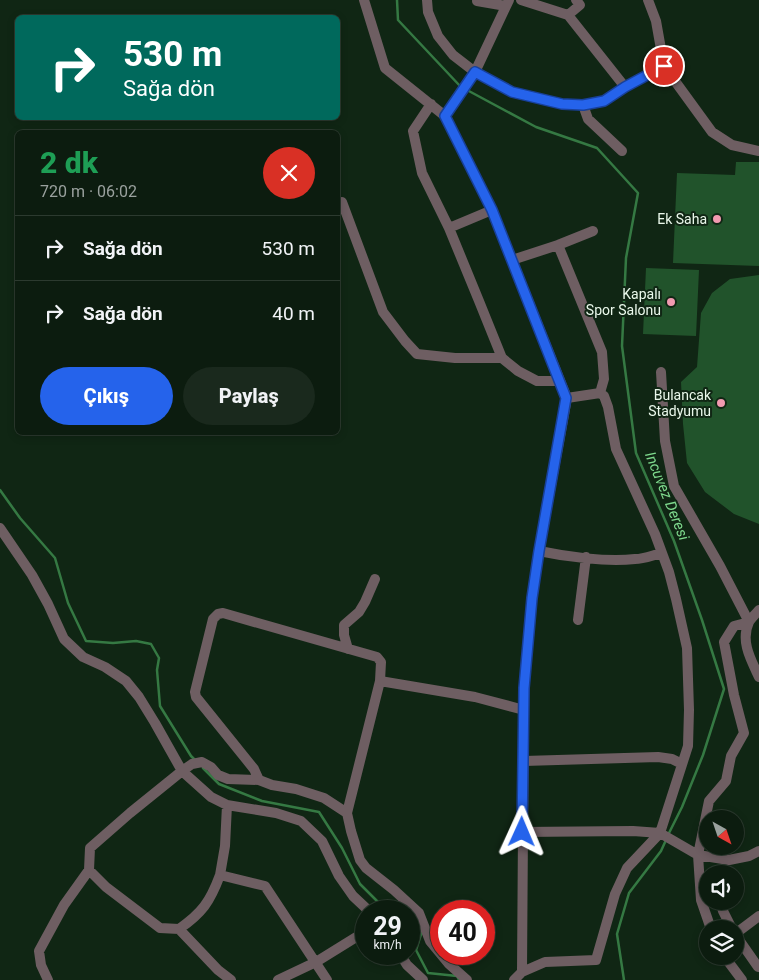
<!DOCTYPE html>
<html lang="tr">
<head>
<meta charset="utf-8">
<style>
	:root { --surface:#0c1c0f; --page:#1a291d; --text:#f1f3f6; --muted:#9aa19e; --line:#2c3a2f; --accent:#2563eb }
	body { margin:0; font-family:Roboto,sans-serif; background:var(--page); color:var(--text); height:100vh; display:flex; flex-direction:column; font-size:19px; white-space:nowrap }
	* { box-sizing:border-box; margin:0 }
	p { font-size:16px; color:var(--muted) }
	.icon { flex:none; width:28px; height:28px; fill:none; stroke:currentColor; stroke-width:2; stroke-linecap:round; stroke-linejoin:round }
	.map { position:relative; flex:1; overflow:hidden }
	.details { position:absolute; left:15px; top:130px; width:325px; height:305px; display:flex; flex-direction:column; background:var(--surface); border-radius:8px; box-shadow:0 2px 8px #0003,0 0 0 1px var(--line) }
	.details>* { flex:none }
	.banner { position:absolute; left:15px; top:15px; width:325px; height:105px; border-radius:8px; box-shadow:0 2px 8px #0003,0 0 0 1px var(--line); background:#00695c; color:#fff; overflow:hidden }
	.needle { width:32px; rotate:140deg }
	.controls { position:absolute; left:699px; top:810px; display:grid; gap:10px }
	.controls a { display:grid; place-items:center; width:45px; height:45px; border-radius:50%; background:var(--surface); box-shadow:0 2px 8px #0003,0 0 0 1px var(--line); font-size:25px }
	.speed { position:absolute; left:355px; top:900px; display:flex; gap:10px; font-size:25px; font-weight:700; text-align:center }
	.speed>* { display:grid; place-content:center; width:65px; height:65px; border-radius:50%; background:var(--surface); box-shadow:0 2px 8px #0003,0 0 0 1px var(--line); line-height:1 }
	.speed small { font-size:12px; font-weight:400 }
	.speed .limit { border:8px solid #d22; background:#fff; color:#111 }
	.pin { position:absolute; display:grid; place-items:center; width:42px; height:42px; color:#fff; margin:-21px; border:2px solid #fff; border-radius:50%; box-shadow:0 1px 5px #0007 }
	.me { position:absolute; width:55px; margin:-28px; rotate:1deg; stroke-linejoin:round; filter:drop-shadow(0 0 4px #0008) }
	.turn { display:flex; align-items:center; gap:18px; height:105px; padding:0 25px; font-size:22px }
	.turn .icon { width:65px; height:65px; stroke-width:2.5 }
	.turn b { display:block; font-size:35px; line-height:42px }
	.round { display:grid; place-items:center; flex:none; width:52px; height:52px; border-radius:26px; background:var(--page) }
	.head { display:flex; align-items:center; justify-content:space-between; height:85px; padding:0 25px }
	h1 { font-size:30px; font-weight:800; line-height:38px; color:#1e9e55 }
	.cta { display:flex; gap:10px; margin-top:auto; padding:10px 25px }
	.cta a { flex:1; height:58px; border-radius:30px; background:var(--accent); color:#fff; font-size:20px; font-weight:800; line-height:58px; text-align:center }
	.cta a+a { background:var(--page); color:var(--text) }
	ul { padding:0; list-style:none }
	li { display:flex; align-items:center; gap:15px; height:65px; padding:0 25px; border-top:1px solid var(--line) }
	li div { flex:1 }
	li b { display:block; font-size:19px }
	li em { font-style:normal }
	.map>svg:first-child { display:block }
	.green { fill:#21532b }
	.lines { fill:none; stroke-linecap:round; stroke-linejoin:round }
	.stream { stroke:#357943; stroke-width:2.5 }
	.minor { stroke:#6e5e62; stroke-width:10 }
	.route-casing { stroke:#184099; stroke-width:12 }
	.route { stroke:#2563eb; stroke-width:9 }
	.poi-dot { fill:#f19ab0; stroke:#102614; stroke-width:2 }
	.labels { text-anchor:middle; stroke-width:4; stroke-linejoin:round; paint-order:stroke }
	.poi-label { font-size:14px; fill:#eaf8eb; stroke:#102614; text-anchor:end }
	.water-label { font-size:15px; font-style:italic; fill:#7ed98d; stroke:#102614 }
</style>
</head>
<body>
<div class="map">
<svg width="759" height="980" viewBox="0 0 759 980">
	<rect width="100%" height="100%" fill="#102614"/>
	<!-- green -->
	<path class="green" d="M736,162H759V266L673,263L677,173L735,175Z
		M646,268L699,270L696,336L643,334Z
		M759,275V524L734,514L705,492L687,463L683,424L681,382L697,367L701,313L712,293L730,279Z"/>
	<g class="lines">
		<!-- stream -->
		<path class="stream" d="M397,0L398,20L460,86L462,87
			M467,90L536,127L597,148L638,193L626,258L622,346L636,453L674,541L702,620L724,689L703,755L682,807L668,835
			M0,490L20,518L55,558L68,603L86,641L113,643L136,641L151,644L159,658L157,670L160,706L191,756L195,760
			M203,768L219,784L262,801L319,812L342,848L360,884L384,908L410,911
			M422,931L416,950L428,973L457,976L459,980
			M624,980L617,934L629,893L661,851L666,840"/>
		<!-- minor -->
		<path class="minor" d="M364,0L385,68L445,116L492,210L567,398L539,551L532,598L524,688L522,972L514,980
			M427,0L428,12L438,36L453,55L475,72L512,92L562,104L583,105L604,101L625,87L664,66L712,132L732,145L759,151
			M521,0L568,15L625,87
			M648,0L656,21L664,66
			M477,1L506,6
			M568,15L580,5L576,0
			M583,105L588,119L622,151
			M445,116L475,72L509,0
			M342,202L383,312L405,341L417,354L455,358H502L479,301L449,228L422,173L413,131L431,104
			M449,228L492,210
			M558,245L602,352L604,379L600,393
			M512,260L558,245L593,231
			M502,358L518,371L537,381H560
			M661,372L665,441L674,486L720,566L749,622L734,626L724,642L734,695L744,733L731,756L726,781L709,801L698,855L701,900L711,929
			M0,528L32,575L48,604L64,639L83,657L105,667L126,681L139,697L155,723L182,771L192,764L202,762L211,767L218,775L228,779L259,780L272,785L296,789L324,798L347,813
			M539,551C567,557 606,562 635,559C644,559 653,555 662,553
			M759,610C756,614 751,618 749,622C740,641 751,660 759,677
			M578,620L586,557
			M348,649L344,635V625L359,612L365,602L375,579
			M380,681L347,813L351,831L360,860L366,868L394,890L419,913L430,941L449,964L467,980
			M524,761L658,757L672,759L682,764
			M259,780L254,769L196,697L195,692L213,619L218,614L223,613L377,657L381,662L380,681L475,697L524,710
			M522,832L633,831L660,833L698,855L729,860L749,856L759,851
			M220,875L225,846L227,805
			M720,901L723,911L732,929
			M179,929L218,970L231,980
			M735,934L758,967H759
			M735,934L759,916
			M400,954L407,965L423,980
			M724,956L742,980
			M522,972L545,962L596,960L615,894L627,868L660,833L688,746L689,710L687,648L676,599L669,572L655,534L616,449L608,407L604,396L600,393L567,398
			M48,980L41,965L39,951L64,905L89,870
			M278,980L316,962L366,931
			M327,980L265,886L220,875C210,902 202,913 179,929L160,928L106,887L89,870L90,848L130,813L182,771L211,797L227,805L276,813L301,821L322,841L339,876L353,896L369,911"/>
	</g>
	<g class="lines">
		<!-- route casing -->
		<g class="route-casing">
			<path id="route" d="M522,832L524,688L532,598L539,551L566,398L492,210L445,116L475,72L512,92L562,104L583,105L604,101L625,87L664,66"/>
		</g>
		<!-- route -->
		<use href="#route" class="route"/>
	</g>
	<!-- markers -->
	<g class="poi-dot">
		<circle cx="717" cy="219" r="5"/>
		<circle cx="671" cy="302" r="5"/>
		<circle cx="721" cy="403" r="5"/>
	</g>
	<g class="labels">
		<!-- poi labels -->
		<g class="poi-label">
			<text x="707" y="224">Ek Saha</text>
			<text x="661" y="299">Kapalı<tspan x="661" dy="16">Spor Salonu</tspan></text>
			<text x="711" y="400">Bulancak<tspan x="711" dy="16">Stadyumu</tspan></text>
		</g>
		<!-- water labels -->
		<g class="water-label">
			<text transform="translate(667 496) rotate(68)" y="5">Incuvez Deresi</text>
		</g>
	</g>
</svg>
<div class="controls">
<a><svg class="needle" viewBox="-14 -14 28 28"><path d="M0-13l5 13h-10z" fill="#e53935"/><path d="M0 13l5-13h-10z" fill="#9aa19e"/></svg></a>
<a><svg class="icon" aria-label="sound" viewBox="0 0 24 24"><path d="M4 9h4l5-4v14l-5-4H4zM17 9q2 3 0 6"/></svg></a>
<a><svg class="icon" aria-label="layers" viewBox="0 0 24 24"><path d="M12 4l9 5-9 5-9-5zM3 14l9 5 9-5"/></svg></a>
</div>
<div class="speed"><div>29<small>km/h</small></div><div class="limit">40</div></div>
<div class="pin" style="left:664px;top:66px;background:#d93025"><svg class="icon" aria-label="arrive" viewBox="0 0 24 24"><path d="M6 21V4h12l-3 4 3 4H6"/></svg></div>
<svg class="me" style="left:522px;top:832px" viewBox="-20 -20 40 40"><path d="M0-17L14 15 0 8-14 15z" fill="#2563eb" stroke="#fff" stroke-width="4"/></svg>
<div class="banner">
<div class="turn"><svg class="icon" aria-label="right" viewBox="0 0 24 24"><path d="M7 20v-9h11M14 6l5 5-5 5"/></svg><div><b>530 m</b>Sağa dön</div></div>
</div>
<section class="details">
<div class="head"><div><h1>2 dk</h1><p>720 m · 06:02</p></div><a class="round" style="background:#d93025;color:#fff"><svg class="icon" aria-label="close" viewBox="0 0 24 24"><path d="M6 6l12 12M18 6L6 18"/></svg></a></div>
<ul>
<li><svg class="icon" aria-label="right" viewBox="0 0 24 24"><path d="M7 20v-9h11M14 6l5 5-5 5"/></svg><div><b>Sağa dön</b></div><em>530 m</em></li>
<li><svg class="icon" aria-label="right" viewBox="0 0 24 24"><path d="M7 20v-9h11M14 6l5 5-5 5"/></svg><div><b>Sağa dön</b></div><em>40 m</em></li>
</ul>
<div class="cta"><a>Çıkış</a><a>Paylaş</a></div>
</section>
</div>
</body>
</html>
